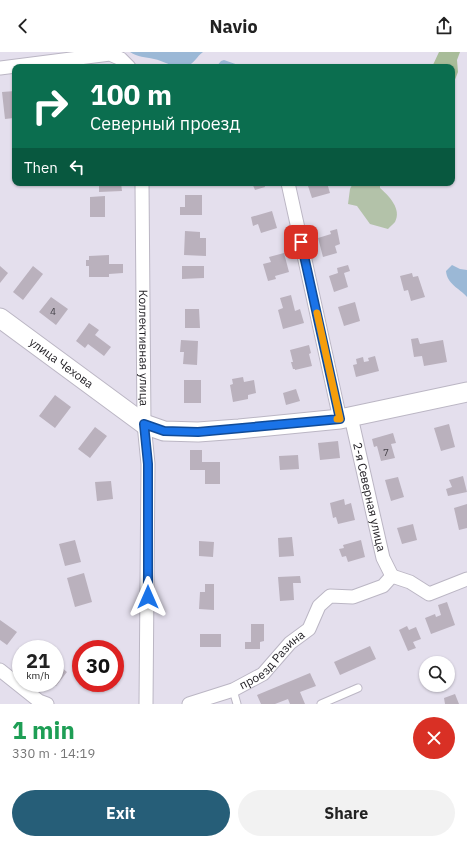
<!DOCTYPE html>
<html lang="en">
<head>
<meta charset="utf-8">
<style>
	:root { --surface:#fff; --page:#f2f2f2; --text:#222; --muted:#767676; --accent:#265e78 }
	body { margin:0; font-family:"IBM Plex Sans",sans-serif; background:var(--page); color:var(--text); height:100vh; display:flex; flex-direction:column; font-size:15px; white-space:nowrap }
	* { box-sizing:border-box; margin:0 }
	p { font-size:13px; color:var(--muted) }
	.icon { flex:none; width:22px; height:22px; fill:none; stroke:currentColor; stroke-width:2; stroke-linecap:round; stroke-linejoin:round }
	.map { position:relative; height:652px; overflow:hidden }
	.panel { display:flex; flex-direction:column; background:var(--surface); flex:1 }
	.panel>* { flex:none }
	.guide { position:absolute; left:12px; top:12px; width:443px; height:122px; border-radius:8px; box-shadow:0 1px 3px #0004; background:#0b6e4f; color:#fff; overflow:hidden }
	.buttons { position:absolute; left:419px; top:604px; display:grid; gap:8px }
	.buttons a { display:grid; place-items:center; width:36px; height:36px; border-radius:50%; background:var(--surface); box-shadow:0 1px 3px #0004; font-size:20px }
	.speed { position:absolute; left:12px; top:588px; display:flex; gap:8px; font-size:20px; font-weight:700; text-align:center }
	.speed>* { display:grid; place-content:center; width:52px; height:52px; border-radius:50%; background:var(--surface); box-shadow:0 1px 3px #0004; line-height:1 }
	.speed small { font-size:10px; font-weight:400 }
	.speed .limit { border:6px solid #d22; background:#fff; color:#111 }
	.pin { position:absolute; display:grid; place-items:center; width:34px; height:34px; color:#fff; margin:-17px; border-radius:8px; box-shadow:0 2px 6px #0006 }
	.me { position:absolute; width:44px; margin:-22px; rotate:0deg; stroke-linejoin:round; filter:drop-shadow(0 0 3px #0008) }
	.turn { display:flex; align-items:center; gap:14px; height:84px; padding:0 12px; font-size:18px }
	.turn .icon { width:52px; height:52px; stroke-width:2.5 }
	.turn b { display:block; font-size:28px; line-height:34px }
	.then { display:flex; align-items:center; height:38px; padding:0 12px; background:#0003; gap:8px; font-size:15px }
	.round { display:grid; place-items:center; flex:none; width:42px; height:42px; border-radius:21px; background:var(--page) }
	.summary { display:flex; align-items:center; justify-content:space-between; height:68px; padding:0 12px }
	h1 { font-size:24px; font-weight:700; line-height:30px; color:#1e9e55 }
	.cta { display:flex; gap:8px; margin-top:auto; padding:8px 12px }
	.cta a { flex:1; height:46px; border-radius:24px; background:var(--accent); color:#fff; font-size:16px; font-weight:700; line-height:46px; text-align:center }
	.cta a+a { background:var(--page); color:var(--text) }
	header { display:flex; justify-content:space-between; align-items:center; height:52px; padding:0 12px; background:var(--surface); font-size:18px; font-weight:700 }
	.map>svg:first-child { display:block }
	.green { fill:#b3c2a9 }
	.forest { fill:#a8bc99 }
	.water { fill:#9bb8d6 }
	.building { fill:#bab1bd }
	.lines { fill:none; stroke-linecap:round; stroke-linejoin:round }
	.lane-casing { stroke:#bbb6c4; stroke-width:9 }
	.street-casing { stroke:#bbb6c4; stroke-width:15 }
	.secondary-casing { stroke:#bbb6c4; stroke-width:21 }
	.lane { stroke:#fff; stroke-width:7 }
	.street { stroke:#fff; stroke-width:13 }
	.secondary { stroke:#fff; stroke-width:19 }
	.route-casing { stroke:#114b97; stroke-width:10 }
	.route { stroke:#1a73e8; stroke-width:7 }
	.slow { stroke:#f59e0b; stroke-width:7 }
	.labels { text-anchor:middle; stroke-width:4; stroke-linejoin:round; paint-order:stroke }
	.number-label { font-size:10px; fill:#46434a }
	.street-label { font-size:12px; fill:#201e23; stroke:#f2ecfa }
</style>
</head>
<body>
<header><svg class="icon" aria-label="back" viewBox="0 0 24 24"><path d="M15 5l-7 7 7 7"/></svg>Navio<svg class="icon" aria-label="share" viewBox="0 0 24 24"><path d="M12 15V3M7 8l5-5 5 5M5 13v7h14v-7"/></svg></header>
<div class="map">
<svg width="467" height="652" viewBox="0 0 467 652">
	<rect width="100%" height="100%" fill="#e4dfed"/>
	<!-- green -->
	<path class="green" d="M353,131H380V136C389,144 402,157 395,170C393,172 390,175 388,177L370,172L357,154L348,152L350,137Z"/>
	<!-- forest -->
	<path class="forest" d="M439,0H460L457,8L458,20L452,35V15H432Z"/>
	<!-- water -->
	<path class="water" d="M130,0H203C197,4 194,12 187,14C175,18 165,9 154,7C145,5 138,5 130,0Z
		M224,8L244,15H216L221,9Z
		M452,213L460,217L467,218V245C459,236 447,232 446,219Z"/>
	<!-- building -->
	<path class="building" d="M15,39V53H12L14,66L5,67L2,40Z
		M99,131H121L122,139L99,140Z
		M252,131H264L265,135L255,138Z
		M307,131H327L330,141L312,146Z
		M185,143H202V163H180V155H185Z
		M105,144V165H90V145Z
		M272,159L277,176L261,181L258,172L253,174L251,165Z
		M337,177L340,192L335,194L337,201L323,205L318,186L331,182L330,179Z
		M185,179L200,180V186H206V204L184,203Z
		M284,201L289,220L275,224L276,227L268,229L263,212L271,210L269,205Z
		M109,203V212H123V221L109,222V225H89V214H86V208H89V204Z
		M348,213L350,219L344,221L348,235L334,240L329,224L338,221L337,216Z
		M0,214L8,221L0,231Z
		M33,214L43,222L23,248L13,240Z
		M182,214H204V226L182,227Z
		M412,221L413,225L418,224L425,245L411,249L408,238L404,239L400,224Z
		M291,243L295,259L300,257L304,271L283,277L278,258L283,256L280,246Z
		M51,245L68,257L56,273L39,260Z
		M355,250L360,269L344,274L338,255Z
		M185,257H199L200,276H185Z
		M89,271L99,278L95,283L111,295L104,304L88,292L85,296L76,289Z
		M418,286L420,292L443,288L447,310L424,314L422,304L414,305L411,287Z
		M181,288L198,289L197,313L183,312L184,300H180Z
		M309,293L311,301L309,302L312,314L295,318V317H293L291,310H293L290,298Z
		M375,304L379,319L356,325L353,313L357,312L356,307L363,305L364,310L369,309L368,306Z
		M243,325L244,330L254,328L256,341L248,343V347L233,350L230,333L233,332L232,327Z
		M184,328H201V351H184Z
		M296,337L300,349L286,353L283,341Z
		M55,343L71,355L55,376L39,364Z
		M449,372L455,395L441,399L434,376Z
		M95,375L107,384L90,406L78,397Z
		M393,381L396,391L391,392L395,406L381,409L377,394L374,395L372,387Z
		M338,389L340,406L320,408L318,391Z
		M190,398H202V410H220V432H205V418H190Z
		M298,403L299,417L280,418L279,404Z
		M463,424L467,440L448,444L446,437L452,435L449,428Z
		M398,425L404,445L391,449L385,428Z
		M111,429L113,447L97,449L95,430Z
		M344,447L345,453L351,451L355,468L338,472L336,465L333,466L330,451Z
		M467,452V476L459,478L454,456Z
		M413,472L417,488L402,492L397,476Z
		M292,485L294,504L279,505L278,486Z
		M75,488L81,510L65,514L59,492Z
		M361,488L365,505L348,510L346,504L342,505L339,497L344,496L343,493Z
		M199,489L214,490L213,505L199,504Z
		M84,521L92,550L75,555L67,526Z
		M300,524L301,531H293L294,548L280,549L278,525Z
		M205,532H214V558L199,557L200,540H205Z
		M447,550L455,573L431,582L425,566L435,562L436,565L441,563L438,553Z
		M0,568L17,580L7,593L0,588Z
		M251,572H264V589L260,590V597H245V590H251Z
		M407,574L409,578L416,575L421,587L413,590L416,596L408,599L399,578Z
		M200,582H221V595H200Z
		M370,594L376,607L340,623L334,610Z
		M55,610L67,620L56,634L53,631H55Z
		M310,621L316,634L300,640L305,652H290L288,647L275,652H261L257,643Z
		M455,642L459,652H445L444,646Z"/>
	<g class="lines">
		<!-- lane casing -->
		<g class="lane-casing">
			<path id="lane" d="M233,638L237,652
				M321,652L358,636"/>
		</g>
		<!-- street casing -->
		<g class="street-casing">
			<g id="street">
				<path d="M0,16L110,2L121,7L129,15"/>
				<path id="s1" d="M142,131L144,372L148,412L146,652"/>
				<path d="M288,131L340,367"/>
				<path id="s2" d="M351,365L383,506L392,524"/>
				<path d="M0,618L39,649L47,652"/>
				<path id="s3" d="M189,652L233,638L263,622L290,591L309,577L319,554L330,544L353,545L383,534L392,524L410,530L429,542L467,527"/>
			</g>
		</g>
		<!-- secondary casing -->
		<g class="secondary-casing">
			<g id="secondary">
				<path id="s4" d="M0,266L144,372L164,379L198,380L239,377L340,367L467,340"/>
			</g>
		</g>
		<!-- lane -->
		<use href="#lane" class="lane"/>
		<!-- street -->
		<use href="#street" class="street"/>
		<!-- secondary -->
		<use href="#secondary" class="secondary"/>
	</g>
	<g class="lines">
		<!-- route casing -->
		<g class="route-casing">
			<path id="route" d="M148,545V412L144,372L164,379L198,380L340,367L301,190"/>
		</g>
		<!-- route -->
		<use href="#route" class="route"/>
		<!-- slow -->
		<path class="slow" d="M317,261L340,367H337"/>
	</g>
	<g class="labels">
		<!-- number labels -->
		<g class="number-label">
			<text x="53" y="263">4</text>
			<text x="386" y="404">7</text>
		</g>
		<!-- street labels -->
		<g class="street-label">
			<text dy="4" stroke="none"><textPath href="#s1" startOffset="165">Коллективная улица</textPath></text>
			<text dy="4" stroke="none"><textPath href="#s4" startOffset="76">улица Чехова</textPath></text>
			<text dy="4" stroke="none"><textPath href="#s2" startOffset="82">2-я Северная улица</textPath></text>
			<text dy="4" stroke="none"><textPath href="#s3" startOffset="96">проезд Разина</textPath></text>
		</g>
	</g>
</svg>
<div class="buttons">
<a><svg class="icon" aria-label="search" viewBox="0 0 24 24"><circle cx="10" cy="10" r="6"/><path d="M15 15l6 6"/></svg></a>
</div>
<div class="speed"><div>21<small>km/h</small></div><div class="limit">30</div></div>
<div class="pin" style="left:301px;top:190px;background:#d93025"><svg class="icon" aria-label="arrive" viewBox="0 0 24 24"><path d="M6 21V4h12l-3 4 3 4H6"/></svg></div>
<svg class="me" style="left:148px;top:545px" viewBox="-20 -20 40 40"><path d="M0-17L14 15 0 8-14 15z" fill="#1a73e8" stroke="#fff" stroke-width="4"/></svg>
<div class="guide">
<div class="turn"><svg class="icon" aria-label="right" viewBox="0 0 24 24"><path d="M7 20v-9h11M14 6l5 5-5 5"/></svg><div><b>100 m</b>Северный проезд</div></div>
<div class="then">Then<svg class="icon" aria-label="left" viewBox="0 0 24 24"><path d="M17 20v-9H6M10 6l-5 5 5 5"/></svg></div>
</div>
</div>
<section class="panel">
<div class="summary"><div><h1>1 min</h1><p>330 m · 14:19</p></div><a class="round" style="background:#d93025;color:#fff"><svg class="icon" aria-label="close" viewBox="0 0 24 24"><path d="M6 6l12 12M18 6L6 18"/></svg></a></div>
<div class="cta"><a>Exit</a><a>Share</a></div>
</section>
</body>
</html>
